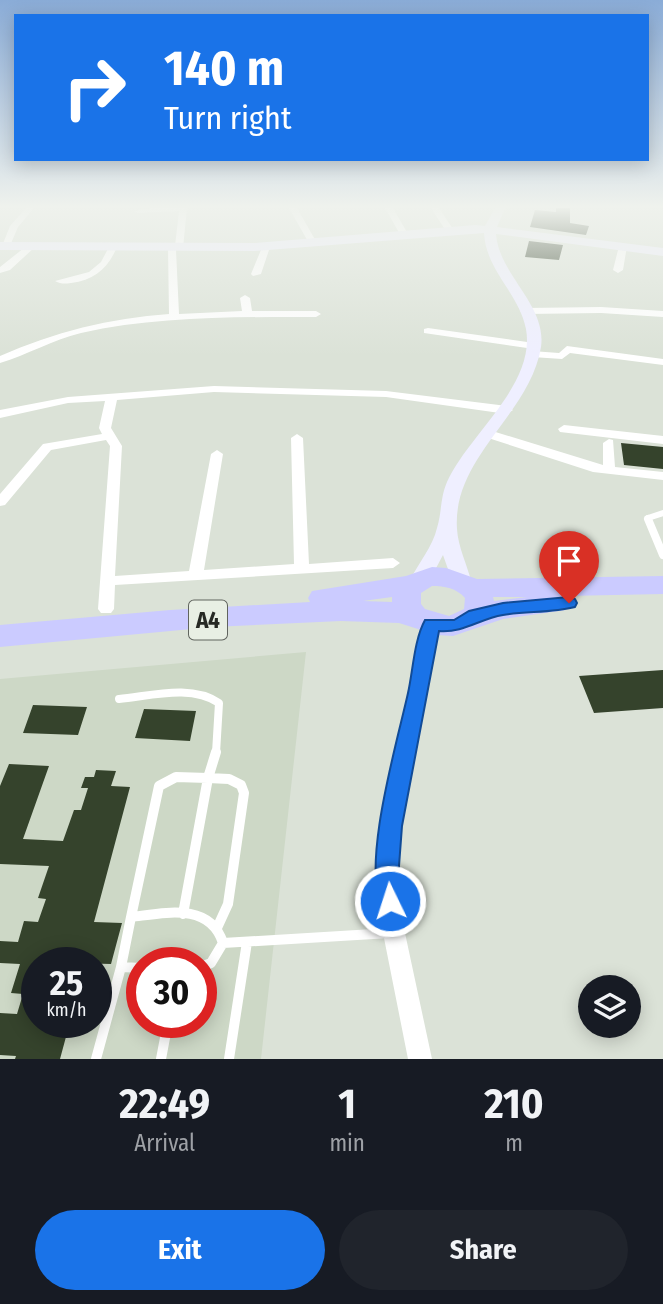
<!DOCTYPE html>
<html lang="en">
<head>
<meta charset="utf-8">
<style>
	:root { --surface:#171b24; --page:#20242c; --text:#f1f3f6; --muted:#9ea1a6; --accent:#1a73e8 }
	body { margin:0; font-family:"Fira Sans Condensed",sans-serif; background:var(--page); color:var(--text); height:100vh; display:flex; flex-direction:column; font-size:26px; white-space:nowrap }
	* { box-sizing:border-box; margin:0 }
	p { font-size:23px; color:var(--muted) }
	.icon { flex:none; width:38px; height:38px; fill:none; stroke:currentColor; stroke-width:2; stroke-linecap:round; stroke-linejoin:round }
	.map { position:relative; height:1059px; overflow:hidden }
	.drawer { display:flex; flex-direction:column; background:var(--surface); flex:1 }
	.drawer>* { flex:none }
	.top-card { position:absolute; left:14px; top:14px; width:635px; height:147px; border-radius:0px; box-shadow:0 4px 18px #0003; background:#1a73e8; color:#fff; overflow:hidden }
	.fabs { position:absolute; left:578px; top:975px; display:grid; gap:14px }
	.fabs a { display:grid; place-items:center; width:63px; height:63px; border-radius:50%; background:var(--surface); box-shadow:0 4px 18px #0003; font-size:35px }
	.speed { position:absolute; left:21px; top:947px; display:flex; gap:14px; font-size:35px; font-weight:700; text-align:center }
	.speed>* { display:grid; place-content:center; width:91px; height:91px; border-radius:50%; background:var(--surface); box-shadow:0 4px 18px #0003; line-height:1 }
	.speed small { font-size:18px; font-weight:400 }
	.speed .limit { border:10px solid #d22; background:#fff; color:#111 }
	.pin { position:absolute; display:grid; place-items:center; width:60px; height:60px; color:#fff; margin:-72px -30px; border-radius:50% 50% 50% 0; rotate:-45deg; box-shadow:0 0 7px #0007 }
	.pin .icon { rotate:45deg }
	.me { position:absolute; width:77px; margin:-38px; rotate:356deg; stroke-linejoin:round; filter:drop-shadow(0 0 5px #0008) }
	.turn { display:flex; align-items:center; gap:24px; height:147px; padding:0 35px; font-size:32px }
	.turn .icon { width:91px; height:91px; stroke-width:2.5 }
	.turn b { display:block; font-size:49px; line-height:60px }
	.eta { display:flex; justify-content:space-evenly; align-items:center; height:119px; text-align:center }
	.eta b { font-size:42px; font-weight:700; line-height:49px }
	.action { display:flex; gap:14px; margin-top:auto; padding:14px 35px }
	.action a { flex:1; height:80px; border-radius:42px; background:var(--accent); color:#fff; font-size:28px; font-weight:700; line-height:80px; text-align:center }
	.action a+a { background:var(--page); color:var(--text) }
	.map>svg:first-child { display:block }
	.built { fill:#cdd8c6; fill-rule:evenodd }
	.building { fill:#35432c }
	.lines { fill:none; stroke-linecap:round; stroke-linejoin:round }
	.lane-far2 { stroke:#fff; stroke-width:6 }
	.lane-far1 { stroke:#fff; stroke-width:8 }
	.lane { stroke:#fff; stroke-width:10 }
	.street { fill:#fff; fill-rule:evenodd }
	.secondary { fill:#efefff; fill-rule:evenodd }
	.highway { fill:#cbcbff; fill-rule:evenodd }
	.route { fill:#1a73e8; stroke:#114b97; stroke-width:2 }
	.labels { text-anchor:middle; stroke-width:7; stroke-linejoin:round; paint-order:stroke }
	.shield { fill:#e8efe4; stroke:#60645e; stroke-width:2 }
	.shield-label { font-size:23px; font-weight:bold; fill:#262924 }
</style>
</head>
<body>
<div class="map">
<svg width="663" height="1059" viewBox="0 0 663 1059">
	<rect width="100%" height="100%" fill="#dbe2d7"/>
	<!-- built -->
	<path class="built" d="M306,652L261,1059H0V679ZM37,962H96V1022H37ZM142,962H201V1022H142Z"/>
	<!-- building -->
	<path class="building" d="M556,208H570V223L589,226L586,235L530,227L535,210L556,212Z
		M529,241L563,245L559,260L525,257Z
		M621,443L663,447V469L624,465Z
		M663,670V708L594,713L579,676Z
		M33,705L87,707L78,735L23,733Z
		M144,709L196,711L190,741L135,738Z
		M9,764L49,766L23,839L63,841L74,810H81L88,788H81L85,777H94L96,770L116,771L111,786L130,787L94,922L122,923L111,964L37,962V1022H70L60,1059H15L16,1056L0,1055V1013L17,1014L23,994L11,993L20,964L0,963V941L18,942L24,921L38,922L46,899L38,898L49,866L0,864V786Z"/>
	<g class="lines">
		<!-- lane-far2 -->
		<path class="lane-far2" d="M649,520L648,518L663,513"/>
		<!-- lane-far1 -->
		<path class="lane-far1" d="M648,519L663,555
			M119,699C151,696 191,684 219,703L216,753"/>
		<!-- lane -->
		<path class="lane" d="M216,752L208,778L229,779L241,785L244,793L228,904L217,928
			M131,917L159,786L176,777L208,778L183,914
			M223,943L390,933
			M201,967L211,963L223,943
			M142,968L121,967L131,917C165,913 210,902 223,943
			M96,1059L121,967
			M161,1059L168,1022
			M229,1059L247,942"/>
		<!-- street -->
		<path class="street" d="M26,208H34L18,227L9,248H3L2,246L10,226Z
			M153,208H187L183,248L176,250L179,314L242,311L240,298L245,295L250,298L252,311H316L321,314L316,317C237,317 158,316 81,333C52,340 27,355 0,363V356C54,332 110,318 169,314L168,248L175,246L179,211L138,213L134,211Z
			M289,208H297L317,243L316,245H310Z
			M385,208H393L408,234L407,236H401Z
			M431,208H439L453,229L452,231H446Z
			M623,243L627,246L623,270L618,273L613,270L619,246Z
			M29,244L36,246L10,270L0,273V267Z
			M110,245L117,247C108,268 95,280 71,283C64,284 61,284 55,281L89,272L101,262Z
			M263,245L270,247L261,274L253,276L251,274Z
			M601,307L663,311V317L601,313L525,314L520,311L525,308Z
			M428,328L534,343L539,346L534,349L424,333V329Z
			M567,346L663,359V365L570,353L562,359L532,357L527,354L532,351L559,353Z
			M214,386L386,391L507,406L513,410L507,414L386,397L214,392L117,400L111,428L122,446L115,576L189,571L211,454L217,450L223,454L204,570L294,564L291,438L297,434L303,438L309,564L393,558L400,563L393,568L115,585L114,609L111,613H101L98,609L110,446L106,440L51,450L5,505L0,506V494L43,444L102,434L99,428L105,401L68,403L0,418V410L68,397Z
			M564,425L663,436V444L560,432L558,429Z
			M489,430L603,465V443L609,439L613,440L615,467L663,472V480L593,472L485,437L483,434Z
			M431,619L437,620L439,624L401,826L398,866L405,933L432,1059H408L383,933L378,866L381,826L423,624L425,620Z"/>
		<!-- secondary -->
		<path class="secondary" d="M495,208H505L497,227L663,248V256L496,234C499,275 547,305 541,347C530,415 452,457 457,529C458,547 467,564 471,581L468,586H454L443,555L427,585H413L410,580C418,564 433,546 437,528C442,512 440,498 447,482C468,435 536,385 526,329C519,293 486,271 484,233L255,251L0,250V242L255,243L475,225L485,226Z"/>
		<!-- highway -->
		<path class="highway" d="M432,567L446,568L477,579L663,576V594L565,596L570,603L566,610L503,619L453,636L437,635L399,623L341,621L213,627L0,647V625L170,610L310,602L308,598L312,591L406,576ZM432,586C445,586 456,588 465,598L464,609L449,616L425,609L421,604V593ZM392,597V602L363,601ZM493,597H527L494,601Z"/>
	</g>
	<!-- sky -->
	<linearGradient id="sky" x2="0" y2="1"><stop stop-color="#8aacd7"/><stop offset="0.58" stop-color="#eff2ed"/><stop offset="1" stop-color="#eff2ed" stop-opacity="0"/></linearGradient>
	<rect width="663" height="356" fill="url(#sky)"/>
	<!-- route -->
	<path class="route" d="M569,597L575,599L577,603L575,607C552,613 526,611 503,615C479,619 464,633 439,631L402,826L399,866L402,901L399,909L390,912L382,909C361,864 397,743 408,693C413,671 414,640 425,620H454L469,611L503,603Z"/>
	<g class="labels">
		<!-- shield labels -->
		<rect class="shield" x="189" y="600.5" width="38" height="39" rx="5"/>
		<g class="shield-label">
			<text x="208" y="628">A4</text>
		</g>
	</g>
</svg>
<div class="fabs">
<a><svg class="icon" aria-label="layers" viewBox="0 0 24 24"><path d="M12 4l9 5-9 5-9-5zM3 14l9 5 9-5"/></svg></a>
</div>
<div class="speed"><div>25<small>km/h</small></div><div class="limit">30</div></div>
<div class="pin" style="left:569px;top:603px;background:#d93025"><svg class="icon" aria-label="arrive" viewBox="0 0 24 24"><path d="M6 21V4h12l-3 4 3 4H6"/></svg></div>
<svg class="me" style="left:390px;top:901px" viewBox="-20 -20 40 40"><circle r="17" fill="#1a73e8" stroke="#fff" stroke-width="3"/><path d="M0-11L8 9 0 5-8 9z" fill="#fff"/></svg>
<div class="top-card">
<div class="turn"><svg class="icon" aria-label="right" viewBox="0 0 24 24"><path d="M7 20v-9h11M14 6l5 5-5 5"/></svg><div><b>140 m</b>Turn right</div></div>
</div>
</div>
<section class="drawer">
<div class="eta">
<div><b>22:49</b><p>Arrival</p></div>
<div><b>1</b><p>min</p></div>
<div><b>210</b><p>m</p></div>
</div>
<div class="action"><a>Exit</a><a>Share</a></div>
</section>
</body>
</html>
